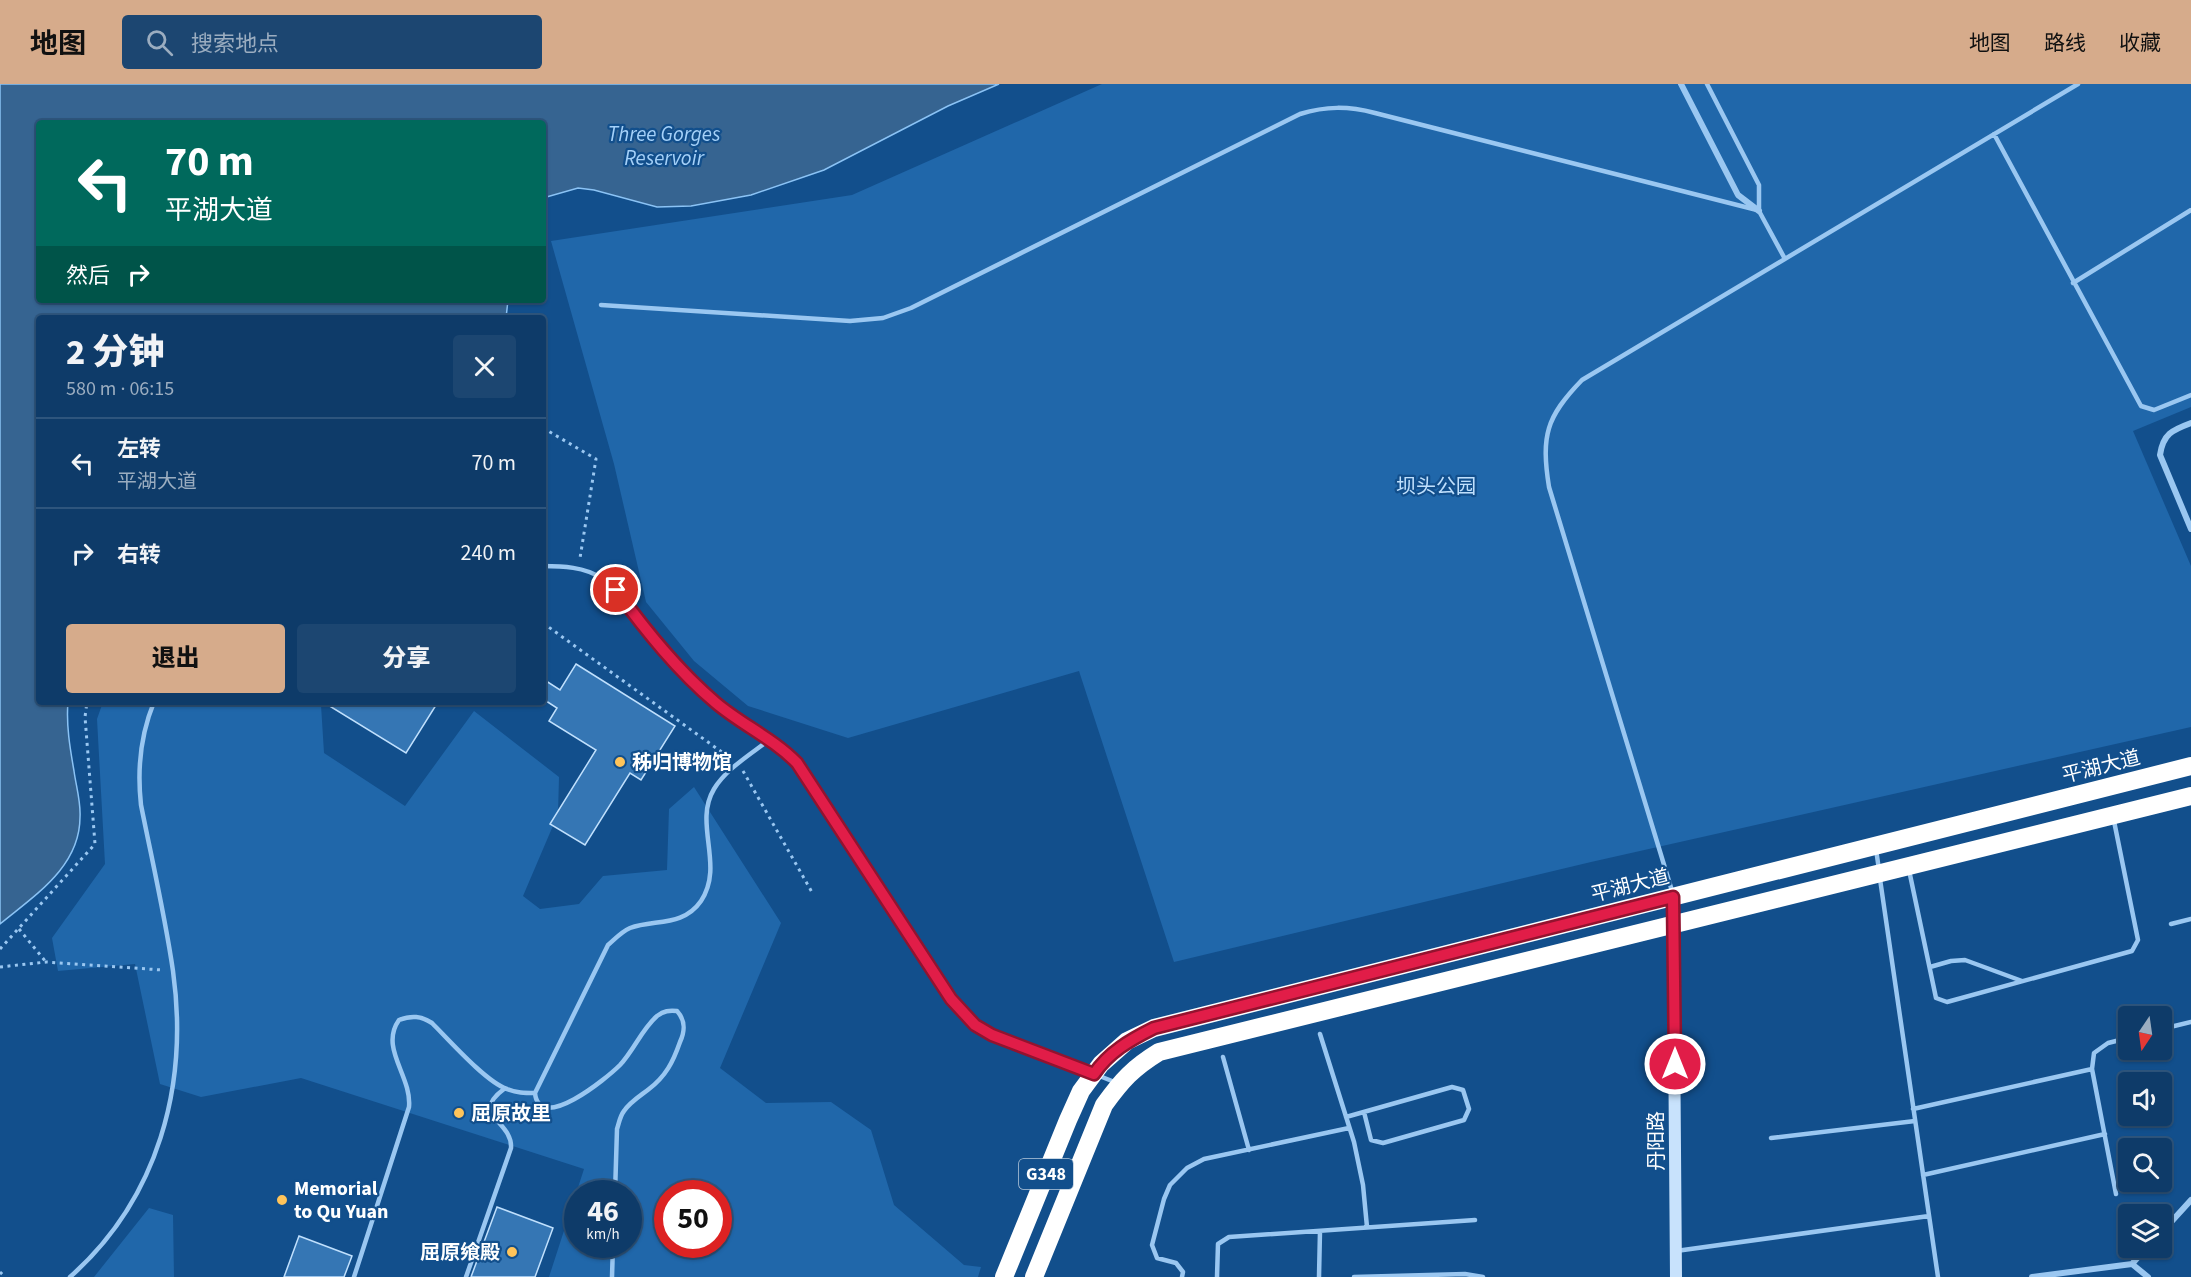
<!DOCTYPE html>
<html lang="zh">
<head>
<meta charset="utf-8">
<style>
	:root { --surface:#0e3b69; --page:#1c4671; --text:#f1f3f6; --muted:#9badc0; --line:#2e557d; --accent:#d6ab8b }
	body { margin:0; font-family:"Source Sans 3","Noto Sans SC",sans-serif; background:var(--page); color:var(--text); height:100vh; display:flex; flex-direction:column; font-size:22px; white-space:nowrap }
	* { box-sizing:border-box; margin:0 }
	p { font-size:20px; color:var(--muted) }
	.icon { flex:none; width:33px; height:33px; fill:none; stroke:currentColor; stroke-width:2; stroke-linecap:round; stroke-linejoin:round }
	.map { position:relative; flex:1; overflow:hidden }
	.panel { position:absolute; left:36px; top:231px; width:510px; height:390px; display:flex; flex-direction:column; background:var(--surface); border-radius:6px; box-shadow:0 2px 4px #0004,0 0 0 2px var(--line) }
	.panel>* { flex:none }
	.guide { position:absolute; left:36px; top:36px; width:510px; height:183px; border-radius:6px; box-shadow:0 2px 4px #0004,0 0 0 2px var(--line); background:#00695c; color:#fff; overflow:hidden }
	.needle { width:39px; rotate:193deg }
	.tools { position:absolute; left:2118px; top:922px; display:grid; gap:12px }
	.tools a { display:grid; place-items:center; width:54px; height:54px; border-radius:6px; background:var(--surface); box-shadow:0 2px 4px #0004,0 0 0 2px var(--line); font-size:30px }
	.speed { position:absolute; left:564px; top:1096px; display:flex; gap:12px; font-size:30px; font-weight:700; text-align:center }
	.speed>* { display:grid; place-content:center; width:78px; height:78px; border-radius:50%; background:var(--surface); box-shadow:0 2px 4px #0004,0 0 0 2px var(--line); line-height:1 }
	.speed small { font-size:15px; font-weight:400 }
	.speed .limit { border:9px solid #d22; background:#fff; color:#111 }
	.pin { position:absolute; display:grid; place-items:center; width:51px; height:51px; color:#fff; margin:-26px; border:3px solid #fff; border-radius:50%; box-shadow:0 2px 6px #0007 }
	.me { position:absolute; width:66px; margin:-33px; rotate:0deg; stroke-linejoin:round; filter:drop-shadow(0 0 4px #0008) }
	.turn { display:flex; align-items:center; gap:21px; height:126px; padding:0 30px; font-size:27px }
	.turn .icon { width:78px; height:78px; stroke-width:2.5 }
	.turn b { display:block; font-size:42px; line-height:51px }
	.then { display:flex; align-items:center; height:57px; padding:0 30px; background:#0003; gap:12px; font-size:22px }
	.round { display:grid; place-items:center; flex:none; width:63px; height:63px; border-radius:6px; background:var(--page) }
	.headline { display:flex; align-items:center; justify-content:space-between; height:102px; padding:0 30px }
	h1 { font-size:36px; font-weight:800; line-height:45px }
	.action { display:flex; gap:12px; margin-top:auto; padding:12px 30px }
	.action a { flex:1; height:69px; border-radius:6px; background:var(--accent); color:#111; font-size:24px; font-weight:800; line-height:69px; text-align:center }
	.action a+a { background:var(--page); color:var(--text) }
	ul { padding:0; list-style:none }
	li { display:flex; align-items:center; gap:18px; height:90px; padding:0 30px; border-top:2px solid var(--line) }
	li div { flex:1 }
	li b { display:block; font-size:22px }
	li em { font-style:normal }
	header { display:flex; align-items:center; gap:36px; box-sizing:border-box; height:84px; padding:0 30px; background:var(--accent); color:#111 }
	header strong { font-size:28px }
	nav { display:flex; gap:33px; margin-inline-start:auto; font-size:21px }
	.search { width:420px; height:54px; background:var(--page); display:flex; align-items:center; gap:15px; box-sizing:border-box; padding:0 21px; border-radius:6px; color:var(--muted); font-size:22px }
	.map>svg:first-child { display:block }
	.green { fill:#2067aa; fill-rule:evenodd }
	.water { fill:#366491; stroke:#8bc3f5; stroke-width:1.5 }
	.building { fill:#3576b4; stroke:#c0e0fd; stroke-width:1.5 }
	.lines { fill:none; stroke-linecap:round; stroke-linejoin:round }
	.path { stroke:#9ac7f1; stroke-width:3; stroke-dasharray:3 4.5; stroke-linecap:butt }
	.lane { stroke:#9ac7f1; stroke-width:4.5 }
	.street { stroke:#9ac7f1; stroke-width:6 }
	.secondary { stroke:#c8e2fc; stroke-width:12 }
	.highway { stroke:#fff; stroke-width:18 }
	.route-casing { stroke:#92132f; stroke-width:15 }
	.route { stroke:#e11d48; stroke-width:10 }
	.poi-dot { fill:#ffc45a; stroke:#124f8c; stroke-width:2 }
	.labels { text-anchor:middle; stroke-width:4.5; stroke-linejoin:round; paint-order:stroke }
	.shield { fill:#124f8c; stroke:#b8cadc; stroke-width:1.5 }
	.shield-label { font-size:18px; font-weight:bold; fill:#fff }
	.park-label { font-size:20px; fill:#c0e0fd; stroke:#124f8c }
	.poi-label { font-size:20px; font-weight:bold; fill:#fff; stroke:#124f8c; text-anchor:start }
	.street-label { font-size:20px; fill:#fff; stroke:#124f8c }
	.water-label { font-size:21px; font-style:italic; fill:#a5d1f9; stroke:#124f8c }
</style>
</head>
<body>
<header>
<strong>地图</strong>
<div class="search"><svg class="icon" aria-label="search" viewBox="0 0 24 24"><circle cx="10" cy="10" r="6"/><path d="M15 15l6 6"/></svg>搜索地点</div>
<nav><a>地图</a><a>路线</a><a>收藏</a></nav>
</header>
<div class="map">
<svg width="2191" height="1193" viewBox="0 0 2191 1193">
	<rect width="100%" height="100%" fill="#124f8c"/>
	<!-- green -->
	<path class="green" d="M1102,0H2191V323L2133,347L2191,482V643L1591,778L1174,878L1079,587L848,654L748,622L694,577L646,518L614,380L551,157L852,111Z
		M103,618H323L321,621L324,669L405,722L474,627L559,693L558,730L523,812L540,825L579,820L603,792L667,786L669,725L694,703L781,839L720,984L766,1019L831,1018L871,1046L894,1121L964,1181L981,1183L978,1193H549L584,1085L301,994L201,1013L160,1000L135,880L58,887L52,854L105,780L97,635ZM578,1110H628V1161H578ZM668,1110H718V1161H668Z
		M149,1124L173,1131L174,1193H94Z"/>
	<!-- water -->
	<path class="water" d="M0,0H999L948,22L824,86L751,111L691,122L657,123L594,106L578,104L543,114V39H39V216H508L506,234H39V618H68C66,641 70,664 74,687C76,702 81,718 80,733C80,783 35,811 0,840Z"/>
	<!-- building -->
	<path class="building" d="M576,580L675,642L641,696L630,689L585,761L550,740L596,666L549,637L557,624L543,615V595L560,606Z
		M323,618H438L406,669Z
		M497,1123L553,1144L535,1193H471Z
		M299,1152L352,1172L344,1193H284Z"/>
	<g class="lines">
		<!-- path -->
		<path class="path" d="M543,344L596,375L580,474
			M543,539L730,674
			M743,687L813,810
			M19,845L46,878
			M0,865L95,760L85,633L87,618
			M0,883L46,878L162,886
			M0,1188L5,1193"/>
		<!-- lane -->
		<path class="lane" d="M1707,0L1759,101V127L1785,175
			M1994,50L2141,322L2154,326L2191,311
			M2073,199L2191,126
			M601,221L850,237L883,234L911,224L1300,30C1326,22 1348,22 1375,29L1757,126
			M543,482C562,482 585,483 601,494C618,505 628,522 641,538C659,561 678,583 699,604C729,632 768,650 797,679L951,915L975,941L992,951L1089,988
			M1876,765L1879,786
			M1909,786L1936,914L1947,918L2132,867L2138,856L2114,737
			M1880,795L1938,1193
			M1672,807L1549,403C1541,352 1546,333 1582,296L2078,0
			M2171,840L2191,835
			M1930,883L1951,877L1965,876L2022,897
			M2162,945L2191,938
			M1320,950L1354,1058L1363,1101L1367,1143
			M1223,973L1249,1066
			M1097,991L1117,999
			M1913,1025L2092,985
			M1346,1033L1452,1003L1463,1006L1469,1025L1464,1036L1383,1059L1371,1056L1364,1028
			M1771,1054L1915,1037
			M1923,1091L2105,1050
			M615,1110L617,1045C619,1039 620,1032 624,1027C630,1018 640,1012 649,1005C666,992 673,978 680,958C685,947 686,937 677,927C669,926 664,927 657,932C642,945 634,966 620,981C607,994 539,1050 535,1009L608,861C615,855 621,848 630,844C655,835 683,843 701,817C725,781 693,740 714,705C726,685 751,670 769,656
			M2116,1110L2092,985L2094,969L2108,959L2128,954
			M1676,1167L1929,1132
			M70,1193C158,1115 189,1002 173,887C165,832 152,776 141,721C137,685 140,652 154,618
			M354,1193L409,1023C412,992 379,964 399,936C412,931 421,932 432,939C449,956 486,998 507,1005C516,1009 525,1009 535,1009
			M466,1193L511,1064C513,1037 469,1031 504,1005
			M612,1193L613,1161
			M1182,1193L1183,1188L1176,1179L1157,1174L1152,1161L1164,1115L1170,1101L1187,1084L1204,1075L1349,1044
			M1217,1193L1218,1160L1229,1153L1475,1136
			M1319,1193L1320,1147
			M1354,1193L1465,1190L1483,1193"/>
		<!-- street -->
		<path class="street" d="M1681,0L1738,111L1759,127
			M2191,339C2172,346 2163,350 2160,371L2191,445
			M2162,1148L2191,1116
			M2146,1164L2132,1180L2148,1193
			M2032,1193L2132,1180"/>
		<!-- secondary -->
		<path class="secondary" d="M1673,813L1676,1193"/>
		<!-- highway -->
		<path class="highway" d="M1004,1193L1068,1036L1081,1007L1101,980L1127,957L1154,944L2191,682
			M1034,1193L1104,1021C1122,996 1133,984 1159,968L2191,712"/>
	</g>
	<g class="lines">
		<!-- route casing -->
		<g class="route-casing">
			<path id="route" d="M616,506C646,547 678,587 716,619C742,641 774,655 797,679L951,915L975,941L992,951L1094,990C1109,968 1130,956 1154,944L1673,813L1675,980"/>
		</g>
		<!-- route -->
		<use href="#route" class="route"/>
	</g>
	<!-- markers -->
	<g class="poi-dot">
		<circle cx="620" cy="678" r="6"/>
		<circle cx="459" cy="1029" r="6"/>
		<circle cx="282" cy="1116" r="6"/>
		<circle cx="512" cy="1168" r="6"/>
	</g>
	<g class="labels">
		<!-- shield labels -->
		<rect class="shield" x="1019" y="1075" width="54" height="30" rx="4.5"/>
		<g class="shield-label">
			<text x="1046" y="1096">G348</text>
		</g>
		<!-- park labels -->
		<g class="park-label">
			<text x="1436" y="409">坝头公园</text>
		</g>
		<!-- poi labels -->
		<g class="poi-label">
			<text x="632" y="685">秭归博物馆</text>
			<text x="471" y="1036">屈原故里</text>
			<text x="294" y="1111">Memorial<tspan x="294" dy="23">to Qu Yuan</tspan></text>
			<text x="500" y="1175" text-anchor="end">屈原飨殿</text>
		</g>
		<!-- street labels -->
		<g class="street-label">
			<text transform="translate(2101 682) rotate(-14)" y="7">平湖大道</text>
			<text transform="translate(1630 801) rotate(-14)" y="7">平湖大道</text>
			<text transform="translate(1656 1057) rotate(-90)" y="7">丹阳路</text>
		</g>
		<!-- water labels -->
		<g class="water-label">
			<text x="664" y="57">Three Gorges<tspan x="664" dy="24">Reservoir</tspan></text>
		</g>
	</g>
</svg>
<div class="tools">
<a><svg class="needle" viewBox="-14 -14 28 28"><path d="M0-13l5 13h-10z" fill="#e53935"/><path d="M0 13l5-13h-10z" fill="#9badc0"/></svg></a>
<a><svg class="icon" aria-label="sound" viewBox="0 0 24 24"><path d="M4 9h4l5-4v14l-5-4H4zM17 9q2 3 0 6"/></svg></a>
<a><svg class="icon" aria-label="search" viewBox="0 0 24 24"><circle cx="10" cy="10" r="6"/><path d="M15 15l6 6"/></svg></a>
<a><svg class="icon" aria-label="layers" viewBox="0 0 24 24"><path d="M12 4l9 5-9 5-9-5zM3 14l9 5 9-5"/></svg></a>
</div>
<div class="speed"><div>46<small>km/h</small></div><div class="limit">50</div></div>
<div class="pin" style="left:616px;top:506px;background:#d93025"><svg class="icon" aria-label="arrive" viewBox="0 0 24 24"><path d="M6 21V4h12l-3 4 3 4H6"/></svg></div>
<svg class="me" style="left:1675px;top:980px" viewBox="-20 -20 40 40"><circle r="17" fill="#e11d48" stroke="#fff" stroke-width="3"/><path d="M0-11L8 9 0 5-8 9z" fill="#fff"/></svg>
<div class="guide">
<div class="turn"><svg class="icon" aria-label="left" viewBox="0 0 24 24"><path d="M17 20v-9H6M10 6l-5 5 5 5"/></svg><div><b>70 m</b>平湖大道</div></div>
<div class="then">然后<svg class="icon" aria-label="right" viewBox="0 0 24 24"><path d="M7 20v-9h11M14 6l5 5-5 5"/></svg></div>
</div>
<section class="panel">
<div class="headline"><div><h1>2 分钟</h1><p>580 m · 06:15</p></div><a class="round"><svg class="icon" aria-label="close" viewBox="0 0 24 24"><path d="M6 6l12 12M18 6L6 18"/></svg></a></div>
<ul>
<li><svg class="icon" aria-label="left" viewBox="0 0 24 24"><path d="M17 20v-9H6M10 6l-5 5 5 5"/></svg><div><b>左转</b><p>平湖大道</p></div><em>70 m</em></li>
<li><svg class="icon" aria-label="right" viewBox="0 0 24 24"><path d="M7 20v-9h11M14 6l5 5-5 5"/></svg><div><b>右转</b></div><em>240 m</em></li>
</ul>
<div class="action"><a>退出</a><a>分享</a></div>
</section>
</div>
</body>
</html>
